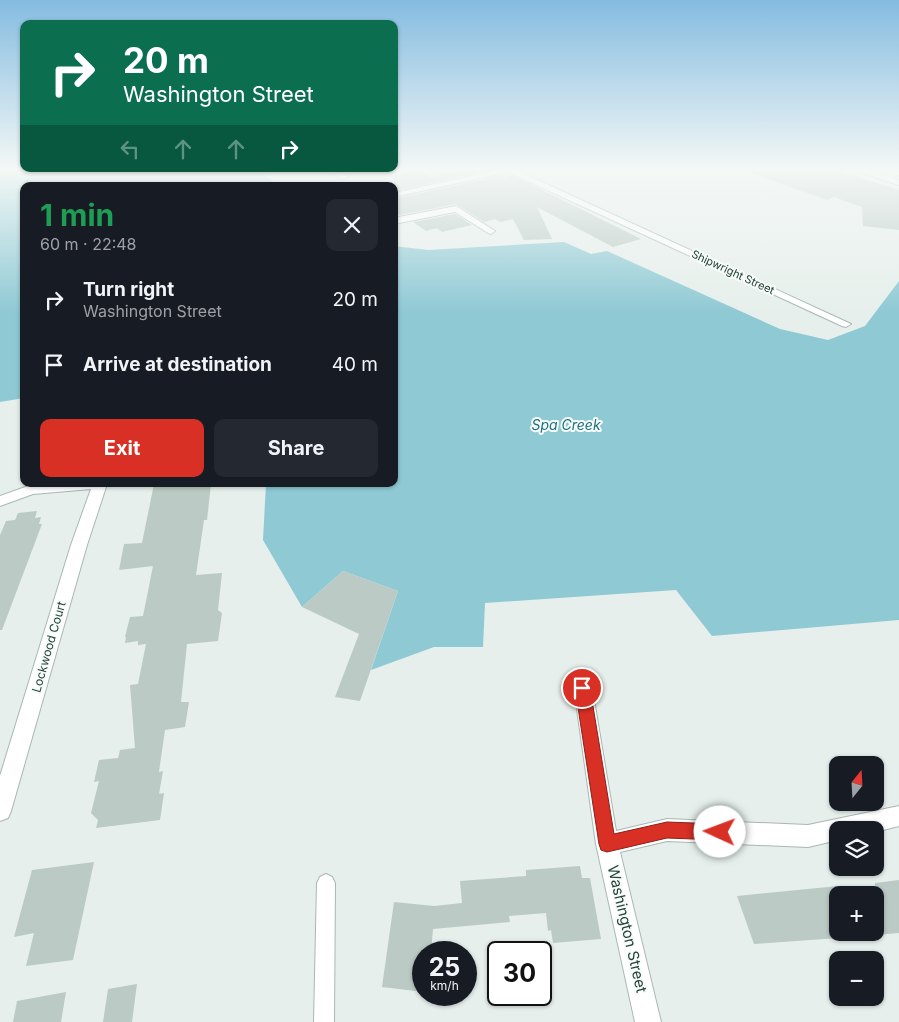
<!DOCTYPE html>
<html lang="en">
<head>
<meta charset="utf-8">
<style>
	:root { --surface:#171b24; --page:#242831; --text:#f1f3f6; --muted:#9ea1a6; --accent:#d93025 }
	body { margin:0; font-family:Inter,sans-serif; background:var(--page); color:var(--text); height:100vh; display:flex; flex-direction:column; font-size:19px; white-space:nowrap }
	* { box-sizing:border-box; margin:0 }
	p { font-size:16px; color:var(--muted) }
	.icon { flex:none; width:28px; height:28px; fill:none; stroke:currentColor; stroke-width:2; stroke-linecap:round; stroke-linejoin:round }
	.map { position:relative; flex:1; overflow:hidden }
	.drawer { position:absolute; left:20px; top:182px; width:378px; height:305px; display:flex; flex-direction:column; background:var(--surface); border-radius:10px; box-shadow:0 1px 4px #0004 }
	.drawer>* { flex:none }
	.hud { position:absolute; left:20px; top:20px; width:378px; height:152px; border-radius:10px; box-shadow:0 1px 4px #0004; background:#0b6e4f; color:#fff; overflow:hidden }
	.needle { width:32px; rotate:18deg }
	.tools { position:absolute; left:829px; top:756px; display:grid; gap:10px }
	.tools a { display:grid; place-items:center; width:55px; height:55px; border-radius:10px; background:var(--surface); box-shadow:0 1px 4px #0004; font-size:25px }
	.speed { position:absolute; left:412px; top:941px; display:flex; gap:10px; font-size:25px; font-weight:700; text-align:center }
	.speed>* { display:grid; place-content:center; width:65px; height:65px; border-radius:50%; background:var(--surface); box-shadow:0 1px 4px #0004; line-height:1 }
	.speed small { font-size:12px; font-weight:400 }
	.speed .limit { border:2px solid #111; border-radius:8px; background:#fff; color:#111 }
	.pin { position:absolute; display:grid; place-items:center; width:42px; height:42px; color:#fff; margin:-21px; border:2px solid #fff; border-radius:50%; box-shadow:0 1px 5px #0007 }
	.me { position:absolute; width:55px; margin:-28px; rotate:272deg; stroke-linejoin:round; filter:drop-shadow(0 0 4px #0008) }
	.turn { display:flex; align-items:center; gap:18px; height:105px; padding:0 20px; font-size:22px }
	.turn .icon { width:65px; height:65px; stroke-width:2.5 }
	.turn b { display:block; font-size:35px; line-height:42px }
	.lanes { display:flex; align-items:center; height:48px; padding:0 20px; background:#0003; justify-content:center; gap:25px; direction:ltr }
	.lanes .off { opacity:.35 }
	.round { display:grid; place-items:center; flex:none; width:52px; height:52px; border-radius:10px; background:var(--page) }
	.head { display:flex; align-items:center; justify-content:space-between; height:85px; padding:0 20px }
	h1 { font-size:30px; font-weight:700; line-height:38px; color:#1e9e55 }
	.primary-button { display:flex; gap:10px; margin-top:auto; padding:10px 20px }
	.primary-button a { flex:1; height:58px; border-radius:10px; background:var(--accent); color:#fff; font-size:20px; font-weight:700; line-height:58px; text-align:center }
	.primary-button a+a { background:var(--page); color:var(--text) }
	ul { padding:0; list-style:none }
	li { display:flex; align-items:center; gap:15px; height:65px; padding:0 20px }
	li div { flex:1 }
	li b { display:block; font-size:19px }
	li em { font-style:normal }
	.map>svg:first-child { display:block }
	.water { fill:#8ec9d4 }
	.building { fill:#bbcac4 }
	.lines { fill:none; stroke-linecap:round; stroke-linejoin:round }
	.service-casing { stroke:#a8b8b2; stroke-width:2 }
	.minor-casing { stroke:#a8b8b2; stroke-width:2 }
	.secondary-casing { stroke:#a4bbb3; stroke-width:2 }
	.service { fill:#fff; fill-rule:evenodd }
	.minor { fill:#fff; fill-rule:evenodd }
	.secondary { fill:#fff; fill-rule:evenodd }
	.route { fill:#d93025; stroke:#8d1f18 }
	.labels { text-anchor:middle; stroke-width:4; stroke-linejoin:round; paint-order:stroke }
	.far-street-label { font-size:11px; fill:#24423a; stroke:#f7fbf9 }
	.street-label { font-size:12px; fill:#24423a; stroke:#f7fbf9 }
	.water-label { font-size:14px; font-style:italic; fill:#1c6f80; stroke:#f7fbf9 }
	.near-street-label { font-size:15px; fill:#24423a; stroke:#f7fbf9 }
</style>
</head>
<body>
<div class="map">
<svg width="899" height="1022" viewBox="0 0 899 1022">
	<rect width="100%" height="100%" fill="#e6efeb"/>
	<!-- water -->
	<path class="water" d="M0,170H258L279,186H24V398L0,402Z
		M564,242L591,254L607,251L780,329L828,340L865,326L899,281V620L712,636L676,590L485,603L483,647H434L371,670L398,591L343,571L302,607L263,540L266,484H394V246L428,250Z"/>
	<!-- building -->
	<path class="building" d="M418,170L430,177L465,170H488L394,191V175Z
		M750,170H836L899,190V230L863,226L862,207L834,197L827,200L749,172Z
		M508,174L528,183L641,239L613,247L537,207L552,239L524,240L513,219L500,222L495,219L484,222L456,204L400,215L394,211V199L500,176L507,178Z
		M455,214L472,225L442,232L437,228L426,231L413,222Z
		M154,484H211L207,520H204L196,575L222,573L218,610L222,613L218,641L187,644L181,702H189L185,727L165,730L159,772L163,771L159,794L164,793L160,820L96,828L98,820L91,813L99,781L94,782L99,760L118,758L120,750L135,748L130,685L138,684L146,644L138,645V641L125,643L126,637H125L130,617L143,616L153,566L119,570L124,544L142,543Z
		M37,511L35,518L41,517L39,524H42L2,630H0V535L6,521L15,520L18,513Z
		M343,571L398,591L360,701L335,697L359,634L302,607Z
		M94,862L73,960L26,966L34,933L14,937L32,870Z
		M580,866L582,878H590L601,939L553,943L551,930L548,931L546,913L509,916L510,922L433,929L431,952H424V992L382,987L394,902L434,906L462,903L460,881L526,876V870Z
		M899,880V933L875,935V883Z
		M838,886V938L754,944L737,896Z
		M137,984L132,1022H103L108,989Z
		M66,992L61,1022H13L17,1001Z"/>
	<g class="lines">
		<!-- service casing -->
		<g class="service-casing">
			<path id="service" d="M326,874L332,877L335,883L334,1022H314L317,883L320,877Z"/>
		</g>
		<!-- minor casing -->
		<g class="minor-casing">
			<path id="minor" d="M327,170H336L349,177L342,179Z
				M497,170H516L851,324L846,327L842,326L508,172L394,197V193Z
				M899,171V175L882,180L878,178Z
				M456,206L495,231L491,234L488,233L455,212L394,224V218Z
				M50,484H107L87,545L11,811L8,818L0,821V776L71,545L91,489L33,494L0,506V496L31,485Z
				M583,680L590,683L592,688L616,831L667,819L808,825L899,806V826L875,832V830H838V840L808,847L667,841L620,852L661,1022H635L596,844L574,688L576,683Z"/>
		</g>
		<!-- secondary casing -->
		<g class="secondary-casing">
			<path id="secondary" d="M854,170H865L899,180V185Z"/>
		</g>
		<!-- service -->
		<use href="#service" class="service"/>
		<!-- minor -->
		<use href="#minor" class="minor"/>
		<!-- secondary -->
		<use href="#secondary" class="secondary"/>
	</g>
	<!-- sky -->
	<linearGradient id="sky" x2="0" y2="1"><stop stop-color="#84bce0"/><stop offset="0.54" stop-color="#f4f8f6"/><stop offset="1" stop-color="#f4f8f6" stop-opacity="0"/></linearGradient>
	<rect width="899" height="313" fill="url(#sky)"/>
	<!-- route -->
	<path class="route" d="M582,682L588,683L590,688L614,834L667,822L720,824L726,827L728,832L726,838L720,840L667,838L607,852L601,850L599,844L575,688L577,683Z"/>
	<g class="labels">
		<!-- far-street labels -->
		<g class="far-street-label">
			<text transform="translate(733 272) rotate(25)" y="4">Shipwright Street</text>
		</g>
		<!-- street labels -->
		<g class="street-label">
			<text transform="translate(49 647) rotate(-74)" y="4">Lockwood Court</text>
		</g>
		<!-- water labels -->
		<g class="water-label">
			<text x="566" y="430">Spa Creek</text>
		</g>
		<!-- near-street labels -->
		<g class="near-street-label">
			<text transform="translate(627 929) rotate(77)" y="5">Washington Street</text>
		</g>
	</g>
</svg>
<div class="tools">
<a><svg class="needle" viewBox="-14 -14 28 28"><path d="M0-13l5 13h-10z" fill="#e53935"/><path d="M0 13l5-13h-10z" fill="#9ea1a6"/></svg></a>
<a><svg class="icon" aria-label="layers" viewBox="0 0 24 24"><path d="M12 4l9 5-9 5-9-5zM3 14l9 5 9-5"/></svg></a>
<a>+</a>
<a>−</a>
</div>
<div class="speed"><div>25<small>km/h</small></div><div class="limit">30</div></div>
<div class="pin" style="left:582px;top:688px;background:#d93025"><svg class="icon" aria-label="arrive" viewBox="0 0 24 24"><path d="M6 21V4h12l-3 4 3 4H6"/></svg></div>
<svg class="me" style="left:720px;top:832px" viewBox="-20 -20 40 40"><circle r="19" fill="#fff"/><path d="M0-13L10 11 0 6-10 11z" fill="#d93025"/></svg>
<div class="hud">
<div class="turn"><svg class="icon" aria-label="right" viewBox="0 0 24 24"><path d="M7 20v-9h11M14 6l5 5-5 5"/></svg><div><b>20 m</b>Washington Street</div></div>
<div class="lanes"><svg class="icon off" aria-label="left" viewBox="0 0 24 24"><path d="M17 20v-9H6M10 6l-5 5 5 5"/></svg><svg class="icon off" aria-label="ahead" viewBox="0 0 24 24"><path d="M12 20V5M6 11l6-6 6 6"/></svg><svg class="icon off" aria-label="ahead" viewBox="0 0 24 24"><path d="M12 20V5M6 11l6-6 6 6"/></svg><svg class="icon" aria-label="right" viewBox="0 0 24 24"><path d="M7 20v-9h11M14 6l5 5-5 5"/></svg></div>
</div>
<section class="drawer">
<div class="head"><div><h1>1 min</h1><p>60 m · 22:48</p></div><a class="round"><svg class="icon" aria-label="close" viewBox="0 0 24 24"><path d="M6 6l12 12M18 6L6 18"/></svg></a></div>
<ul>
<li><svg class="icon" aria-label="right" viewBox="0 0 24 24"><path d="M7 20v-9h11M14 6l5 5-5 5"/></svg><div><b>Turn right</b><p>Washington Street</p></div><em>20 m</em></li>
<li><svg class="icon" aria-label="arrive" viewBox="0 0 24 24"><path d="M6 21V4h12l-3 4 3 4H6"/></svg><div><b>Arrive at destination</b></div><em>40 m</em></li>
</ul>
<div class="primary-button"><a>Exit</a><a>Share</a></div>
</section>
</div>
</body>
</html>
